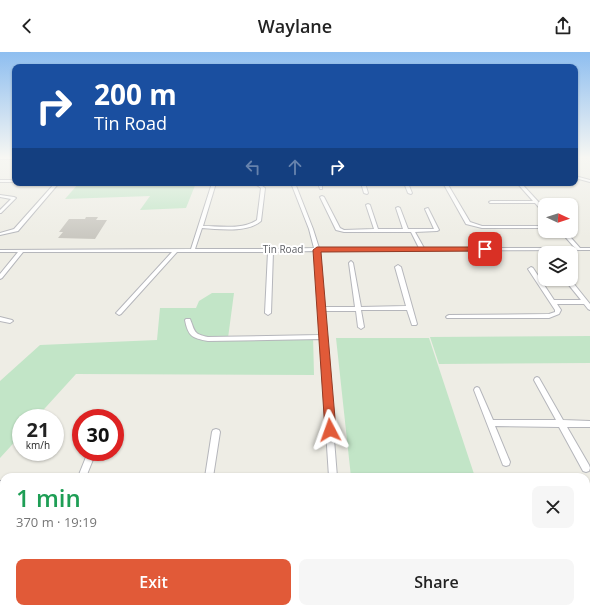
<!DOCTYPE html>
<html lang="en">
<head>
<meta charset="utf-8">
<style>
	:root { --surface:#fff; --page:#f6f6f6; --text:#222; --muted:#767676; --accent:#e15a38 }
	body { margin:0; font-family:"Open Sans",sans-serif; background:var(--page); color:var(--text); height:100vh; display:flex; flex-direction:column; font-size:15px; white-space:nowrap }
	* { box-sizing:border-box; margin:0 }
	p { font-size:13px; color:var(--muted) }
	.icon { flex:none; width:22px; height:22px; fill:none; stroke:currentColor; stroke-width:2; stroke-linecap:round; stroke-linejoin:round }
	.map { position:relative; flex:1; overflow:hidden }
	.sheet { position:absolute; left:0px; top:421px; width:590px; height:140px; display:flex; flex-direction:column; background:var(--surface); border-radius:12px 12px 0 0; box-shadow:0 1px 3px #0004 }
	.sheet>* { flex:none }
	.guide { position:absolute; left:12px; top:12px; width:566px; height:122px; border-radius:8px; box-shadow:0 1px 3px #0004; background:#1a4fa0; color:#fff; overflow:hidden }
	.needle { width:26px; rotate:93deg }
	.buttons { position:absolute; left:538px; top:146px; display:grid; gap:8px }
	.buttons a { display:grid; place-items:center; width:40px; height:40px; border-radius:8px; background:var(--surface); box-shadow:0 1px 3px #0004; font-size:20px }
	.speed { position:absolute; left:12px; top:357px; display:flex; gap:8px; font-size:20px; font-weight:700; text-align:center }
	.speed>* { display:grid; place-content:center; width:52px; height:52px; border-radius:50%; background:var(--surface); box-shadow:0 1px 3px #0004; line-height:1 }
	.speed small { font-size:10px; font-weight:400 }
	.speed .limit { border:6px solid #d22; background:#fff; color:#111 }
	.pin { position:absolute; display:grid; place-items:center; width:34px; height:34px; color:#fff; margin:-17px; border-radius:8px; box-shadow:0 2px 6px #0006 }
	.me { position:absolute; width:44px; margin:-22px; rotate:356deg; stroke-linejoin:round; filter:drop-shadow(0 0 3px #0008) }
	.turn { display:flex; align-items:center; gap:14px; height:84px; padding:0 16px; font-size:18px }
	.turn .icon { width:52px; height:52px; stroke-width:2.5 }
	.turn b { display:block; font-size:28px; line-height:34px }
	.lanes { display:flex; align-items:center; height:38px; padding:0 16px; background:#0003; justify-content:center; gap:20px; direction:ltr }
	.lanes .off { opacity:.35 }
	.round { display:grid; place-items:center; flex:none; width:42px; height:42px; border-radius:8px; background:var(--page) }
	.overview { display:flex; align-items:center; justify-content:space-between; height:68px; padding:0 16px }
	h1 { font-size:24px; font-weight:600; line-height:30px; color:#1e9e55 }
	.button { display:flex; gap:8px; margin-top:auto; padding:8px 16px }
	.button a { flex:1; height:46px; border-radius:8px; background:var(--accent); color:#fff; font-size:16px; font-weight:600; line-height:46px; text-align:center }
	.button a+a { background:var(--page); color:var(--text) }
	header { display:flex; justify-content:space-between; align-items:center; height:52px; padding:0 16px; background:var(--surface); font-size:18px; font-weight:600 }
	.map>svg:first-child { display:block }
	.green { fill:#c2e5c7 }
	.building { fill:#cac8c1 }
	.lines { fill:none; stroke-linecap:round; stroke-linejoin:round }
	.minor-casing { stroke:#b5b6bb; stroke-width:2 }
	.minor { fill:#fff; fill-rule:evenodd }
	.route { fill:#e15a38; stroke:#923a24 }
	.labels { text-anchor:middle; stroke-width:4; stroke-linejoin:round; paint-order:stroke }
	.far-street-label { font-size:10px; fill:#5d5f64; stroke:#fff }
</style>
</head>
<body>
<header><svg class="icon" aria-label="back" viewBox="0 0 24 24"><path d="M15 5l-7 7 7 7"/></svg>Waylane<svg class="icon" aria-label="share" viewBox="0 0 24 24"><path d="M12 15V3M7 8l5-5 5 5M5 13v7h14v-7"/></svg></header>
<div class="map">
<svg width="590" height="561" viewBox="0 0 590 561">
	<rect width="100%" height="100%" fill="#eeede5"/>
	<!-- green -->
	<path class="green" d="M79,131H196L186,156L140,158L150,144L65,147Z
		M212,241H234L228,286L313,283L314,323L76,322L36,366H21V383L0,406V329L40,293L157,288L160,256H196L199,249Z
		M590,284V311L439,312L430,285Z
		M336,286H429L475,425H351Z"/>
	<!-- building -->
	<path class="building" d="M86,165H98L96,168H107L95,187L58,186L63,180H59L69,167H85Z"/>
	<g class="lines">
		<!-- minor casing -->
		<g class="minor-casing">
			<path id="minor" d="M0,106H15V107H0Z
				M575,124L590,128V130L575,126Z
				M0,128H15V130H0Z
				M55,131H59L18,179L0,183V181L14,177Z
				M212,131H216L203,174C219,174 242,178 257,168L261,136L254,131H258L265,136L261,169C248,181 219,177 202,176L195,197H269L271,196L273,197L314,196L309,177L291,131H295L313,177L319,196H419L411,180H344L336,178L320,145L322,144L324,145L340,176L344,178L374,177L366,153L368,152L370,153L378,177H403L396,156L398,155L400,156L408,177H434L425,157L428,156L439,178L437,179L415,180L424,196H575L560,179H565L580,196H590V198L320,199L324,255H355L349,211L351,209L353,211L361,255L406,254L395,215L398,213L401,215L417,272L416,273H412L407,258H361L364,275L361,277L358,275L356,259H324L326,283L327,285L326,286L337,425H329L320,287L208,289C192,286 188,284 185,268L186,267H190C195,279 193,282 208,285L320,283L315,199L273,200L271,261L268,263L265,261L268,200H177L121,262L119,263L116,261L117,260L172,200H23L2,226L0,227V222L18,200H0V198L191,197Z
				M318,131H322V137H320Z
				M361,131H365L368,141L367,142L364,141Z
				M404,131H408L412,141L411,142L408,141Z
				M443,131H447L470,170L482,174H545V176H482L466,172Z
				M517,131H521L545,157V161H544L535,151H490L489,150L491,149H533Z
				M0,143L14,145L16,146L1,161H0V158L11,147L0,145Z
				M531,215L533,216L554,248H581L564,227H570L590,252V258L588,257L584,252H557L561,258L559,262L549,266H447L446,265L447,264L449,263L549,262L555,260V258L528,217Z
				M0,265L12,268L13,269L10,271L0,269Z
				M537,325L539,326L563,368L590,369V375H567L589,413L590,416L589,419L586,420L583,419L559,375L495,374L510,410L509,413L506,414L503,413L474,338L475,336L477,335L479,336L493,368H556L534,328L535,326Z
				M216,377L219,378L220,380L213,425H205L212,380L213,378Z
				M88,400H96L86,425H78Z
				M0,429H4V437H0Z
				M586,472L589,473L590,475V490L587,488L586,486Z
				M586,545H590V555H586Z
				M58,557H68L67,561H57Z
				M161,557H171L170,561H160Z
				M263,557H273V561H263Z
				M338,557H348L349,561H339Z
				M397,557H407L408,561H398Z
				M471,557H481L482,561H472Z
				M543,557H553L554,561H544Z"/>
		</g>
		<!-- minor -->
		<use href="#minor" class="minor"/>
	</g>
	<!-- sky -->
	<linearGradient id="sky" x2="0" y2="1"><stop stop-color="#8ebef0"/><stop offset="0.57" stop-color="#f7f7f3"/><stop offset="1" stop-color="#f7f7f3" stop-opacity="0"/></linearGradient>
	<rect width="590" height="185" fill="url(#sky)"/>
	<!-- route -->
	<path class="route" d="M317,195H485L489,197L485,199L321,200L336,378L334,382L330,383L326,382L325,378L313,198Z"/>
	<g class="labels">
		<!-- far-street labels -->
		<g class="far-street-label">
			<text x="283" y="201">Tin Road</text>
		</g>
	</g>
</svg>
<div class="buttons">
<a><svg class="needle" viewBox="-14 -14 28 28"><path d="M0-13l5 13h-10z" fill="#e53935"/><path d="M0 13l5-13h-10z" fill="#767676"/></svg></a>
<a><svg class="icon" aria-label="layers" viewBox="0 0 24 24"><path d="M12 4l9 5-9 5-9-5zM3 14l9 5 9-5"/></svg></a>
</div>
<div class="speed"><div>21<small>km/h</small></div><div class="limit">30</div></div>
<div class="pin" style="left:485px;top:197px;background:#d93025"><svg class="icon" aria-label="arrive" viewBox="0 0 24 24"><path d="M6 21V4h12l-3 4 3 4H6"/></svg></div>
<svg class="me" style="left:330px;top:378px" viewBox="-20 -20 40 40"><path d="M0-17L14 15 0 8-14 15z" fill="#e15a38" stroke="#fff" stroke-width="4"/></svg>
<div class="guide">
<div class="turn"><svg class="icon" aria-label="right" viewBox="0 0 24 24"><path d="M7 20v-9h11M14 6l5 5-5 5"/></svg><div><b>200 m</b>Tin Road</div></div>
<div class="lanes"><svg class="icon off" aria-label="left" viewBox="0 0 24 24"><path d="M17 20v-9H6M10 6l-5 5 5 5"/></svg><svg class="icon off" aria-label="ahead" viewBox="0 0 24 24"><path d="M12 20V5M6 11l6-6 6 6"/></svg><svg class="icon" aria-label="right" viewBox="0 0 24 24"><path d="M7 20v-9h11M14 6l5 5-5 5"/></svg></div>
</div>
<section class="sheet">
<div class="overview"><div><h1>1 min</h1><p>370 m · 19:19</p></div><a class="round"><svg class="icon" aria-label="close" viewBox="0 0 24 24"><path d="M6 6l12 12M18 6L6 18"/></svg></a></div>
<div class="button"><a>Exit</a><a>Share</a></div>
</section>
</div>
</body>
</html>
